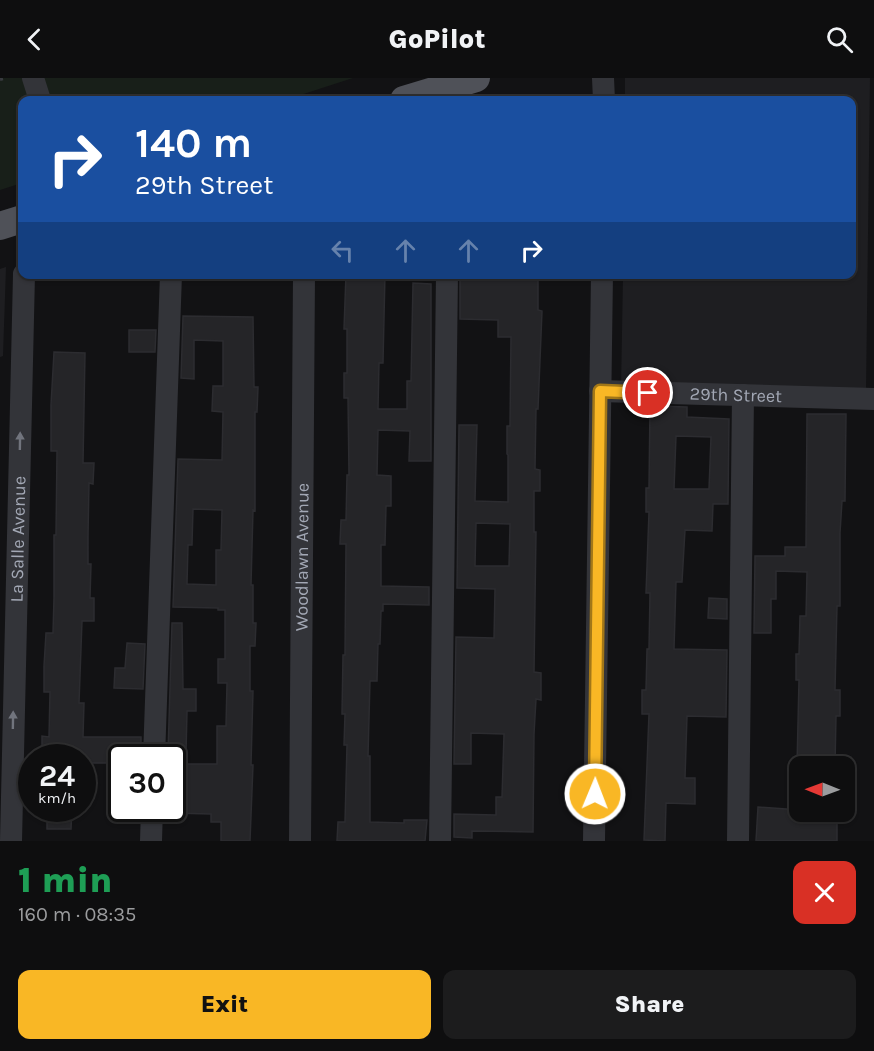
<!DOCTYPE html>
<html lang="en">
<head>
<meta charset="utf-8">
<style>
	:root { --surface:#0e0e0f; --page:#1c1c1d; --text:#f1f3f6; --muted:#9b9c9e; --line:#2e2e2f; --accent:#f9b725 }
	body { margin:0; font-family:Karla,sans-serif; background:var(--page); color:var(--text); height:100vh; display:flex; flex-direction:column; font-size:22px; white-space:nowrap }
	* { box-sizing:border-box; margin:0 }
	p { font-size:20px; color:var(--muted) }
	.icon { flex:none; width:33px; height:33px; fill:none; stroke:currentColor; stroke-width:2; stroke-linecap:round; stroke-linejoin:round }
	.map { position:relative; height:763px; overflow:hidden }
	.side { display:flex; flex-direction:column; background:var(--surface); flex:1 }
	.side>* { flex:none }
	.top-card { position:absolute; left:18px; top:18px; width:838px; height:183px; border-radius:12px; box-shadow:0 2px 4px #0004,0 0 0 2px var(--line); background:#1a4fa0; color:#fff; overflow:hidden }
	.needle { width:39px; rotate:271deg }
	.tools { position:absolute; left:789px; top:678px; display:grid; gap:12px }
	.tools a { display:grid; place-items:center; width:66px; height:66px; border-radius:12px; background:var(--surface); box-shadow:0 2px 4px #0004,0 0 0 2px var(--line); font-size:30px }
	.speed { position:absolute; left:18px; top:666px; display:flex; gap:12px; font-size:30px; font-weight:700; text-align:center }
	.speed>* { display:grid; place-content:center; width:78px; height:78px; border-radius:50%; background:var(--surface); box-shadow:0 2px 4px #0004,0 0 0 2px var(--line); line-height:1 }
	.speed small { font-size:15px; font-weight:400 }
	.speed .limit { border:3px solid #111; border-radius:9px; background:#fff; color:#111 }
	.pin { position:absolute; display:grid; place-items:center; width:51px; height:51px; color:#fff; margin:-26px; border:3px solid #fff; border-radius:50%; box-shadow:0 2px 6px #0007 }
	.me { position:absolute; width:66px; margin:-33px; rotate:1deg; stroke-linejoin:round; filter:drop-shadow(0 0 4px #0008) }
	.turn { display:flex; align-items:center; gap:21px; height:126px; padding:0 18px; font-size:27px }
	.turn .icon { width:78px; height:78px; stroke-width:2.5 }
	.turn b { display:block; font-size:42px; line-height:51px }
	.lanes { display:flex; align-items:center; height:57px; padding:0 18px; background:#0003; justify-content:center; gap:30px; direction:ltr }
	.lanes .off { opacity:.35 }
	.round { display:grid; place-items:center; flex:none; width:63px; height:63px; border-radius:12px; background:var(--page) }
	.headline { display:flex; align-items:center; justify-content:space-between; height:102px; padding:0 18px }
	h1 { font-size:36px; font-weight:800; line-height:45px; color:#1e9e55 }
	.button { display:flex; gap:12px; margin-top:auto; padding:12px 18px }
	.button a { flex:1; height:69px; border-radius:12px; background:var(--accent); color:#111; font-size:24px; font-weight:800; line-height:69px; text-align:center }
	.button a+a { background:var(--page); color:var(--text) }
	header { display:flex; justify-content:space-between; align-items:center; height:78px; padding:0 18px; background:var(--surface); font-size:27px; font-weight:800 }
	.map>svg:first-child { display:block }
	.built { fill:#1e1e21 }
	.green { fill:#181f19 }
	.building { fill:#252528; stroke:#2c2c30; stroke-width:1.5; fill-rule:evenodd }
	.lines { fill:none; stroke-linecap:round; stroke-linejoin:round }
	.path { stroke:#393b40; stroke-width:4; stroke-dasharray:3 4.5; stroke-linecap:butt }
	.minor { stroke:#333439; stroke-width:22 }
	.major { stroke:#4f5158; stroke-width:28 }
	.oneway { fill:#71747d }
	.route-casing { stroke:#a27718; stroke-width:15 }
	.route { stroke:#f9b725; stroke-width:10 }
	.labels { text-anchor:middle; stroke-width:6; stroke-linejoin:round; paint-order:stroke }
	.street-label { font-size:18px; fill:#a3a8b5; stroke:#0d0d0f }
</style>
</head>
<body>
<header><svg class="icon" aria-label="back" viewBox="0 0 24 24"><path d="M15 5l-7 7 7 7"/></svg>GoPilot<svg class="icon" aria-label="search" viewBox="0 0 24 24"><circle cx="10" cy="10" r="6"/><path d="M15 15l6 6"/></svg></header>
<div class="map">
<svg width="874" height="763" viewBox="0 0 874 763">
	<rect width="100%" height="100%" fill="#121214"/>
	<!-- built -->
	<path class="built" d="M625,0H870L866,314L621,310L623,197L852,196V22H625Z
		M6,189L3,278L0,279V191Z"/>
	<!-- green -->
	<path class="green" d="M0,0H353L285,22H22V105L0,112Z"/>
	<!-- building -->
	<path class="building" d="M346,196H385L383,285H379L378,331H407V303H411L413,205L431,206V383H409L410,353L378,352L377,397L391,398V428H386L385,467H381V508L429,509V527L383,526V533H381L380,566H378L377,603H370L368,678H370V744L404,745V742H427L425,763H337L338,744H345L347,667H344L345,636H342L343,577H345L346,466H340L341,442H346L347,397H349L348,320H344V295H347V251H344Z
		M460,196H538V232L542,233L538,331H536L535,391L540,392V413H534V454H536L534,594L541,595V622L536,621L534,656L533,754L472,753V760L454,759V736L496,737V719H502L504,656L471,655V686H454L456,559L494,560L495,511L457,510L459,347H477L475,423L508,424V377L507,376V348H510L511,259H498V242L460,241ZM476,445L510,446L509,488H475Z
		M183,238L253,239L254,309H258L257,334H255V433L253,432L251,507H253V545H256L255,568H250V613H253L251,687H253L250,763H221V744H211V736L172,735V686H217V648H226L227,605H218V581H225V532H218V530L173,529L178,381L222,382L223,334L212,333L213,308H223V263L194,262V301L181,300ZM193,431L222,432L221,472H216V507L187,506L188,467H192Z
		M129,252H156L155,274H129Z
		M54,274L85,275L83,385H94L93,406L89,405L88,458V486H91L90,520H94V543H82L79,625H84L83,659H141V680H122V685H82V680H42V658L49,659L50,614H44V588L46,555H53L54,519V457H56L57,373H51V327Z
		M650,328L687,329V339L729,341L728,426H713L712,453L685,452L682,504H676L674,571L727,572L726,639L687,638L685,700H695V726L666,725L665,763L644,762L649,636H642V612H646L647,571H649L650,515H646L649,434H646V410H649ZM676,358L711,359L709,411H674Z
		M807,336H846L845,423H842L840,455V528H837L835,612H840V638H836L835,688H797L799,602H796V576H799L800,538H806L807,494L776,493V521H771V555H754L755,478H785V469H806Z
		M709,520L727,521V541L708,540Z
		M172,545H182L183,611H196V633H187L186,676L168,675Z
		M127,565L145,566L143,611L114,610L115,590H125Z
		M758,729L800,732V734H837V763H756Z
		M47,730H72L71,751H47Z"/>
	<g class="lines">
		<!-- path -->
		<path class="path" d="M0,1L5,0"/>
		<!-- minor -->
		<g class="minor">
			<path d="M33,0L40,22"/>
			<path d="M603,0L604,22"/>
			<path id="s1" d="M600,313L874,321"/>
			<path d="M154,680L171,196"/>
			<path id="s2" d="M11,763L24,196"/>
			<path d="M151,763L152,730"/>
			<path id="s3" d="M300,763L304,196"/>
			<path d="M440,763L447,196"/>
			<path d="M594,763L602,196"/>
			<path d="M738,763L743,317"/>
		</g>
		<!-- major -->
		<path class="major" d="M404,22L476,0
			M0,148L22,141"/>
	</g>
	<!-- one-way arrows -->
	<defs><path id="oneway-solid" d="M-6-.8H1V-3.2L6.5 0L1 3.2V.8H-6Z" transform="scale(1.5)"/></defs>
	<g class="oneway">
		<use href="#oneway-solid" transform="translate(20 363) rotate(-89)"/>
		<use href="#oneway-solid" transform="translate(13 642) rotate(-89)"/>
	</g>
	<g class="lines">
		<!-- route casing -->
		<g class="route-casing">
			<path id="route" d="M595,716L600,313L648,315"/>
		</g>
		<!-- route -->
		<use href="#route" class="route"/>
	</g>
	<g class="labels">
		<!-- street labels -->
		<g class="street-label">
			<text dy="6" stroke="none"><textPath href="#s1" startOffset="136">29th Street</textPath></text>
			<text dy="6" stroke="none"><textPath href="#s2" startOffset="302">La Salle Avenue</textPath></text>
			<text dy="6" stroke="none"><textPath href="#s3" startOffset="284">Woodlawn Avenue</textPath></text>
		</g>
	</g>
</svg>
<div class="tools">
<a><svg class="needle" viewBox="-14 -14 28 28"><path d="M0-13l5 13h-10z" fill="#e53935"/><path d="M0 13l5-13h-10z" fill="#9b9c9e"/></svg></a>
</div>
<div class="speed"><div>24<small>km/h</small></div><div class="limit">30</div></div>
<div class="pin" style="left:648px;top:315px;background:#d93025"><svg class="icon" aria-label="arrive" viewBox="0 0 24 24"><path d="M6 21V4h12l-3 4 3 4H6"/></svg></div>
<svg class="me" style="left:595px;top:716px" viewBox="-20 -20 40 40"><circle r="17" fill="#f9b725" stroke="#fff" stroke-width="3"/><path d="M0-11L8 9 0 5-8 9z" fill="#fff"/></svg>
<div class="top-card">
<div class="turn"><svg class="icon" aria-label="right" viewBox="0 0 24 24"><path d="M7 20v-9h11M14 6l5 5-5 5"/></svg><div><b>140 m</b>29th Street</div></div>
<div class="lanes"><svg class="icon off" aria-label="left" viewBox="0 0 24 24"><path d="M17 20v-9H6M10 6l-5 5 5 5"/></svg><svg class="icon off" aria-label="ahead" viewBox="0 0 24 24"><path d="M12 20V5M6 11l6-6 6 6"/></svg><svg class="icon off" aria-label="ahead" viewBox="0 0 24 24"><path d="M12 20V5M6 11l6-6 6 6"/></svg><svg class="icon" aria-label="right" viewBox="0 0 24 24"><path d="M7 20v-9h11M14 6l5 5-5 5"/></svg></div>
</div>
</div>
<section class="side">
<div class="headline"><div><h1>1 min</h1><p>160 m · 08:35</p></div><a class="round" style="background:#d93025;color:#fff"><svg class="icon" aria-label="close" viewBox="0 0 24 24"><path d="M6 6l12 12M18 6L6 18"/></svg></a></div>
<div class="button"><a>Exit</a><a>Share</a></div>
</section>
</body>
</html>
